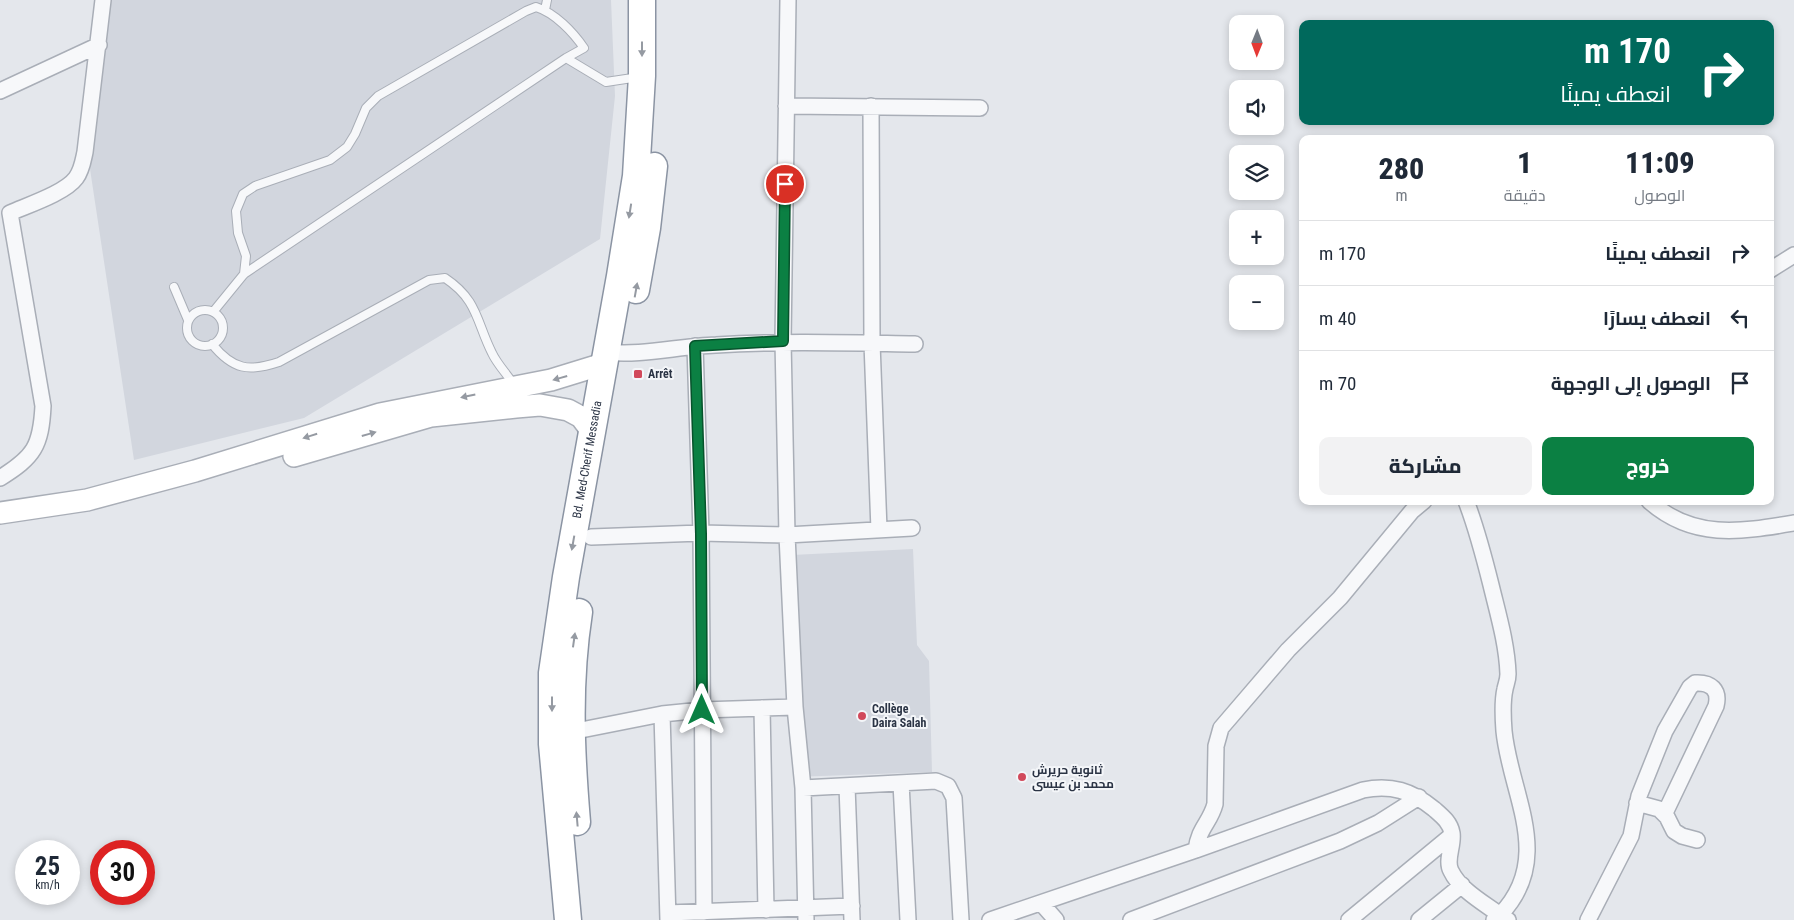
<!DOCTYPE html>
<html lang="ar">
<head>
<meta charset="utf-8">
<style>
	:root { --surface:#fff; --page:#f2f2f3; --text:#1f2937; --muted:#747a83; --line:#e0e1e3; --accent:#0b8043 }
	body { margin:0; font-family:"Roboto Condensed",Cairo,sans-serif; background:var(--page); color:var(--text); direction:rtl; height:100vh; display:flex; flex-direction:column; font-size:19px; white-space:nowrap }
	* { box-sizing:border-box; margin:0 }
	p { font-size:16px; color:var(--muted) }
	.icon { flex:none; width:28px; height:28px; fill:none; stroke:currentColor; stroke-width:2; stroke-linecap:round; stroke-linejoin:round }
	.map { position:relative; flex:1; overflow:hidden; direction:ltr }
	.details { position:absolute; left:1299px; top:135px; width:475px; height:370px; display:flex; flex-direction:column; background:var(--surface); border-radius:10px; box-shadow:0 2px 8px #0003; direction:rtl }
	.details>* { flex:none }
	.top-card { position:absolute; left:1299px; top:20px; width:475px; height:105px; border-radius:10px; box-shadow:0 2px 8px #0003; direction:rtl; background:#00695c; color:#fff; overflow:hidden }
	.needle { width:32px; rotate:181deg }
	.controls { position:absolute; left:1229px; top:15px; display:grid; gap:10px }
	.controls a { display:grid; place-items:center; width:55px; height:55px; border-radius:10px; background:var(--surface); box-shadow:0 2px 8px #0003; font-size:25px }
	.speed { position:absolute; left:15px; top:840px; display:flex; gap:10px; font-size:25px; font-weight:700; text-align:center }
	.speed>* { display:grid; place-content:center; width:65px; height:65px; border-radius:50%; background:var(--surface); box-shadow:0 2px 8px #0003; line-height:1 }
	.speed small { font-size:12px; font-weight:400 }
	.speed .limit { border:8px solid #d22; background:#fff; color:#111 }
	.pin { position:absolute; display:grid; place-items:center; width:42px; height:42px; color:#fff; margin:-21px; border:2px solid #fff; border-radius:50%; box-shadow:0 1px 5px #0007 }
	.me { position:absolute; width:55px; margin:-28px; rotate:0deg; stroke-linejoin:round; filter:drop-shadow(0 0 4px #0008) }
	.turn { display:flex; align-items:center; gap:18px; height:105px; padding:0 20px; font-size:22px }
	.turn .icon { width:65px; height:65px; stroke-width:2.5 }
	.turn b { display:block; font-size:35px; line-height:42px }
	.eta { display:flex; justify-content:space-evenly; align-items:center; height:85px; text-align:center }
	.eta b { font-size:30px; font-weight:800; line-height:35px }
	.primary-button { display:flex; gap:10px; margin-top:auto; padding:10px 20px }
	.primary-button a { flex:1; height:58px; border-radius:10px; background:var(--accent); color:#fff; font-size:20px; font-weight:800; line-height:58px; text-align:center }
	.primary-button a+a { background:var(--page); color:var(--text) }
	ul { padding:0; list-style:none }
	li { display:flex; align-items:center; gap:15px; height:65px; padding:0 20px; border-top:1px solid var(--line) }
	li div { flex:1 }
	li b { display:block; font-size:19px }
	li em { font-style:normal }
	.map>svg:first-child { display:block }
	.built { fill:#d2d6de }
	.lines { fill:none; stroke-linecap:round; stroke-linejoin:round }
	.lane-casing { stroke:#a9aeb7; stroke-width:10 }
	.street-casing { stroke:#a9aeb7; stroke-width:18 }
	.secondary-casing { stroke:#a9aeb7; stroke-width:24 }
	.highway-casing { stroke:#8b94a3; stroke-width:29 }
	.lane { stroke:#f7f8fa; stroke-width:8 }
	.street { stroke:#f7f8fa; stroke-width:15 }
	.secondary { stroke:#fff; stroke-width:21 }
	.highway { stroke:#fff; stroke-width:26 }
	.oneway { fill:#959aa2 }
	.route-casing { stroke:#07532c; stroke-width:12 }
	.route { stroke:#0b8043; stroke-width:9 }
	.poi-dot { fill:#d1495b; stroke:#f4f6f9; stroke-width:2 }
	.labels { text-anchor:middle; stroke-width:4; stroke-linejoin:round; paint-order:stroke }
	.poi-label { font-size:12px; font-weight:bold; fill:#2b3445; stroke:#f4f6f9; text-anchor:start }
	.street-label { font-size:12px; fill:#2b3445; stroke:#f4f6f9 }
</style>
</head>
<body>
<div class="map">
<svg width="1794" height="920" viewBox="0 0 1794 920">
	<rect width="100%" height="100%" fill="#e4e7ec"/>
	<!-- built -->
	<path class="built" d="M107,0H611L615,96L600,239L304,418L134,460L90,169Z
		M913,549L917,645L929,661L932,772L794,777L792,555Z"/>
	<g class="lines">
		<!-- lane casing -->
		<g class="lane-casing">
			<path id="lane" d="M545,10L547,0
				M244,274L246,256L238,233L236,211L243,194L255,186L330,160L347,147L355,134L366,108L378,96L526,11L536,7C555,13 573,32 584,48L566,58L606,82L639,77
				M174,287L188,320
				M187 328a18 18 0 1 1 36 0a18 18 0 1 1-36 0Z
				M213,312L244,274L566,58
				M212,344C233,370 249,372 279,362L429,280L445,278C478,300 476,321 492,353C497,364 507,374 514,385"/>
		</g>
		<!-- street casing -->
		<g class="street-casing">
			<path id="street" d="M788,0L783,341L787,535L795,707L803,788L806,920
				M0,91L99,45
				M786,106L980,108
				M871,106L872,343L879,530
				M1770,270L1794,255
				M695,346L701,533L704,912
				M606,352C642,356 679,346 716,345C783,341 849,343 915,344
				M0,478C34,457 41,446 43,406L10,213C28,205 65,193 76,178C82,170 83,161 85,152L103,0
				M1466,501C1477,529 1484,557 1491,585C1498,614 1507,644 1508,674C1508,680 1506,684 1505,689C1502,702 1503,718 1504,731C1510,794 1555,858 1500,915L1508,920
				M1649,501C1693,540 1740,532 1794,523
				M591,537L701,533L787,535L912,528
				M762,708L766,910
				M662,714L668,920
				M571,732L662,714L702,710L795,707
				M901,783L908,920
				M847,786L852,920
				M803,788L936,781L948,786L954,798L961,920
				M1637,803L1659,809L1667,817L1674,831L1682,836L1697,840
				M1196,850L1363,790C1391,784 1412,791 1434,809C1442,816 1450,822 1452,833C1454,846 1445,860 1451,871C1460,890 1484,903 1500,915L1494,920
				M1042,904L1056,920
				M668,913L852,906
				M990,920L1196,850C1199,827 1210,823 1215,804L1216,746L1221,728L1288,650L1340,598L1412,511L1424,501
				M1131,920L1340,841L1378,823L1419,797
				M1349,920L1452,835
				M1419,920L1462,885
				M1588,920L1631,836L1639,796L1665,731L1690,687L1695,683C1711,682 1720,690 1716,706L1665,813"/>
		</g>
		<!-- secondary casing -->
		<g class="secondary-casing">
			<path id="secondary" d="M294,456L431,416L516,407L540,405L568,410L581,417L593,433
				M0,513L87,500L195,471L380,414L551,380L603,364"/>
		</g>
		<!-- highway casing -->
		<g class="highway-casing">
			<g id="highway">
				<path d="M636,290L647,228L654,166"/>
				<path d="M577,822C571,751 568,683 579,612"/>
				<path id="s1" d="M568,920L552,744V673L566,577L620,276L636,176L642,76V0"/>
			</g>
		</g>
		<!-- lane -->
		<use href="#lane" class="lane"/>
		<!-- street -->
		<use href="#street" class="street"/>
		<!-- secondary -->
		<use href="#secondary" class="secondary"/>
		<!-- highway -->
		<use href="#highway" class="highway"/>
	</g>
	<!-- one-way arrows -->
	<defs><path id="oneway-solid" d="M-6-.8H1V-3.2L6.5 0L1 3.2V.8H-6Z" transform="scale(1.25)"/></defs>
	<g class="oneway">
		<use href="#oneway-solid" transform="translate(642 49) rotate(90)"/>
		<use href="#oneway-solid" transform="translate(630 211) rotate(99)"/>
		<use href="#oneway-solid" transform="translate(636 290) rotate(-80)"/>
		<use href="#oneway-solid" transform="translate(560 378) rotate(164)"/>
		<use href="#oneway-solid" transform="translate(468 396) rotate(168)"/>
		<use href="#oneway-solid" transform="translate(369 434) rotate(-16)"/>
		<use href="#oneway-solid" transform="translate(310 436) rotate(163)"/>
		<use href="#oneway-solid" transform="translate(573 543) rotate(100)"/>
		<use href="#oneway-solid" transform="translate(574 640) rotate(-82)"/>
		<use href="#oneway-solid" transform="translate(552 704) rotate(90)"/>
		<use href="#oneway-solid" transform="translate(577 819) rotate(-95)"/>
	</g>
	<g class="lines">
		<!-- route casing -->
		<g class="route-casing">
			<path id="route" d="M702,710L701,534L695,346L783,341L785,184"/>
		</g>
		<!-- route -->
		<use href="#route" class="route"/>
	</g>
	<!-- markers -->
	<g class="poi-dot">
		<rect x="633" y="369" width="10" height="10" rx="2.5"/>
		<circle cx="862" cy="716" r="5"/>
		<circle cx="1022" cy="777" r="5"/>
	</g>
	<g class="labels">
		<!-- poi labels -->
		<g class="poi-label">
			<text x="648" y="378">Arrêt</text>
			<text x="872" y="713">Collège<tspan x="872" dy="14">Daira Salah</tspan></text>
			<text x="1032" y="774">ثانوية حريرش<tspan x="1032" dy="14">محمد بن عيسى</tspan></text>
		</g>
		<!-- street labels -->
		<g class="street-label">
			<text dy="4" stroke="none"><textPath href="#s1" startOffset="464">Bd. Med-Cherif Messadia</textPath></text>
		</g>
	</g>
</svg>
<div class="controls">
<a><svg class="needle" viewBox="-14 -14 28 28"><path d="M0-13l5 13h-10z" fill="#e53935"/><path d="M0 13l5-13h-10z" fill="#747a83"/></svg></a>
<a><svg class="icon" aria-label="sound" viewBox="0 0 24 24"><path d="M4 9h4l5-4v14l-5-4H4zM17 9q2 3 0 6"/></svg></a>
<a><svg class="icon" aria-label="layers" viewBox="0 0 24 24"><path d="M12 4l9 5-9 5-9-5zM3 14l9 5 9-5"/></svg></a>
<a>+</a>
<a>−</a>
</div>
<div class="speed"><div>25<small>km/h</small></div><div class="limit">30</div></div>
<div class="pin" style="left:785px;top:184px;background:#d93025"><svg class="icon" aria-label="arrive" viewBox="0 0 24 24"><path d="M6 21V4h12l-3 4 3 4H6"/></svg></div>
<svg class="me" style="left:702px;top:710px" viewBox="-20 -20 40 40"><path d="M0-17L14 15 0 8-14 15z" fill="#0b8043" stroke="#fff" stroke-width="4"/></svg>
<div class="top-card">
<div class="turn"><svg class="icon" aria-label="right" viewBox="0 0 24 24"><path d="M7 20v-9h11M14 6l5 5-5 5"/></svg><div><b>170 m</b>انعطف يمينًا</div></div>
</div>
<section class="details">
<div class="eta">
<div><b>11:09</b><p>الوصول</p></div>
<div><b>1</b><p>دقيقة</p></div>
<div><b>280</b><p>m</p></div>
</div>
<ul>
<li><svg class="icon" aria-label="right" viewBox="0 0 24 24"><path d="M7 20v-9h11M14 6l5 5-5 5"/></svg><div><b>انعطف يمينًا</b></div><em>170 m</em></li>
<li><svg class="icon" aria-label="left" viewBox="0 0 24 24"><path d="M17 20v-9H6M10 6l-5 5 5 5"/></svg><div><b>انعطف يسارًا</b></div><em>40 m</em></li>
<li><svg class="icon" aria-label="arrive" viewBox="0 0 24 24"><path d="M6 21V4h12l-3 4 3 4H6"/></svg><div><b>الوصول إلى الوجهة</b></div><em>70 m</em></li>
</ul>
<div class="primary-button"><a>خروج</a><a>مشاركة</a></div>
</section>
</div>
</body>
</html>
